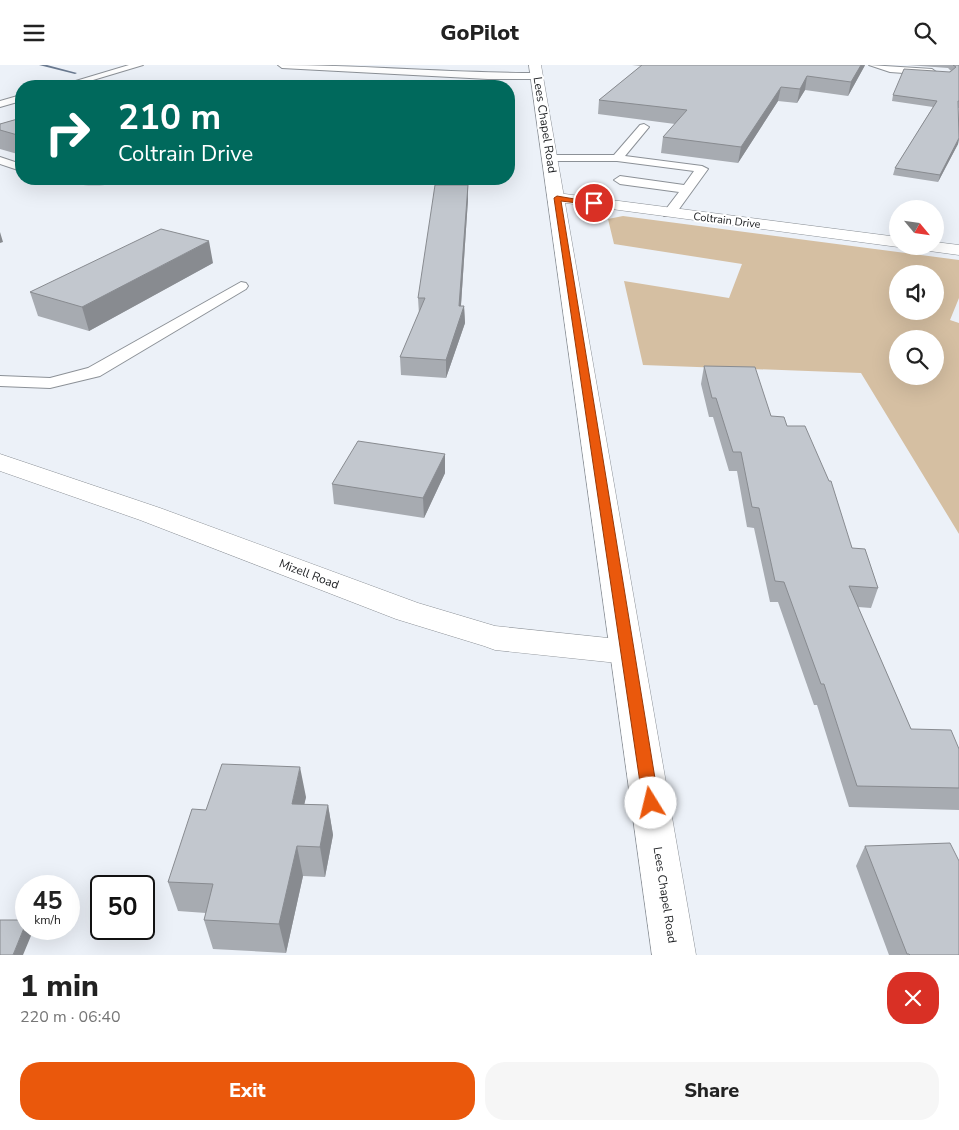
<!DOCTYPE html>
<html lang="en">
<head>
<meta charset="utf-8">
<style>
	:root { --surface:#fff; --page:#f6f6f6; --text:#222; --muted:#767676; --accent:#ea580c }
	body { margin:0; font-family:"Nunito Sans",sans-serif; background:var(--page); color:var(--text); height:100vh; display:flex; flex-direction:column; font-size:19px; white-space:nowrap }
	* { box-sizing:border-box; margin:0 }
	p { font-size:16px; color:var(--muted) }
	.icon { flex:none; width:28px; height:28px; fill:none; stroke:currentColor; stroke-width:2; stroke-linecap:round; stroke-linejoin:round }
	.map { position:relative; height:890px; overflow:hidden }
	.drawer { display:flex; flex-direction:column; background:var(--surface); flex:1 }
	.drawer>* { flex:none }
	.top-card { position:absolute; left:15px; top:15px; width:500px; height:105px; border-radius:20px; box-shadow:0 5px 20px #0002; background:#00695c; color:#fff; overflow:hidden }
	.needle { width:32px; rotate:119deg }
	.tools { position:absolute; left:889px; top:135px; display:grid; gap:10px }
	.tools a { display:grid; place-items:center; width:55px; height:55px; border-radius:50%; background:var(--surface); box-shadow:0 5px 20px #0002; font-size:25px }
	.speed { position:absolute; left:15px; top:810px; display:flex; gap:10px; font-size:25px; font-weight:700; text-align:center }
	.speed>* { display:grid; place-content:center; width:65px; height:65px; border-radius:50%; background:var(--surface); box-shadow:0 5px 20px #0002; line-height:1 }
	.speed small { font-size:12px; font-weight:400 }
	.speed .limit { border:2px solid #111; border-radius:8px; background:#fff; color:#111 }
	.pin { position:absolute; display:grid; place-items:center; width:42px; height:42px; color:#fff; margin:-21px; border:2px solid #fff; border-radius:50%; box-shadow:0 1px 5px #0007 }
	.me { position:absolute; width:55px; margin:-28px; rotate:351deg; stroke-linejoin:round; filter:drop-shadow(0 0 4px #0008) }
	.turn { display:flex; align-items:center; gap:18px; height:105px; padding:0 20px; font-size:22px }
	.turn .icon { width:65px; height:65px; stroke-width:2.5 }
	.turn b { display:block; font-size:35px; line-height:42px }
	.round { display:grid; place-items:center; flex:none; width:52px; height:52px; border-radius:20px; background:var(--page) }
	.overview { display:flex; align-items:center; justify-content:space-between; height:85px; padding:0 20px }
	h1 { font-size:30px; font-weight:800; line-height:38px }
	.button { display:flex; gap:10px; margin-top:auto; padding:10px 20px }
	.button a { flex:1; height:58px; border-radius:20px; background:var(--accent); color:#fff; font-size:20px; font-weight:800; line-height:58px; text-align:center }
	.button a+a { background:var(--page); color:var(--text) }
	header { display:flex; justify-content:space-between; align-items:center; height:65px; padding:0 20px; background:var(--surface); font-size:22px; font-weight:800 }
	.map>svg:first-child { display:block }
	.green { fill:#d5bfa2; fill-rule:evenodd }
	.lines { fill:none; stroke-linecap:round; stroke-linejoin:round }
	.stream { fill:#69798f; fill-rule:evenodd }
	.service-casing { stroke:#8c9197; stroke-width:2 }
	.minor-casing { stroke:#8c9197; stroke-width:1 }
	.secondary-casing { stroke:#8c9197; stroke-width:1 }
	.service { fill:#fff; fill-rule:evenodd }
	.minor { fill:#fff; fill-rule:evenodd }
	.secondary { fill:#fff; fill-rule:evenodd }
	.wall { fill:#a7abb1 }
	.shaded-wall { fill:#888b90 }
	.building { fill:#c2c7ce; stroke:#888b90 }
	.route { fill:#ea580c; stroke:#983908 }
	.labels { text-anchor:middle; stroke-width:4; stroke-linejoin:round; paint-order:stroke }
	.far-street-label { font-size:11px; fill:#1d1f22; stroke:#fff }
	.street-label { font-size:12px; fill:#1d1f22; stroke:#fff }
</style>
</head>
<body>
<header><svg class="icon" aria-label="menu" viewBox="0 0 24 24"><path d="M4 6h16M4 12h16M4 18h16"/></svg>GoPilot<svg class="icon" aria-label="search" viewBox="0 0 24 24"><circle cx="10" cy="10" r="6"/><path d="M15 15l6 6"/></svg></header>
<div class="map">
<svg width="959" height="890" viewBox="0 0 959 890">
	<rect width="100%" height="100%" fill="#ecf1f8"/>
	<!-- green -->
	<path class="green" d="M623,151L959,195V233L950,255L959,258V469L861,308L643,300L624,216L729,233L742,199L614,179L608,154ZM898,209H935V246H898ZM898,274H935V311H898Z"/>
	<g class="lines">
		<!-- stream -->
		<path class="stream" d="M39,0H47L77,8L75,9Z"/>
		<!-- service casing -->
		<g class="service-casing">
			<path id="service" d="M129,0H143L73,21H59Z
				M278,0C364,0 450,8 537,8L541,11L537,14H488L282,3Z
				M869,0L932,4L936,7L932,10L890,7Z
				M21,30V36L0,42V36Z
				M644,59L649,62L625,91L702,101L708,104L674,151H664L663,148L679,127L620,119L614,115L620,111L684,120L694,106L617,96H550L544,93L550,90H614L640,60Z
				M0,92L21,99V106L0,99Z
				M65,114H123C116,121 72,121 65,114Z
				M461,114H479L473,118L463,117Z
				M241,217L246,218L248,221L246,224L100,311L50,323L0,321V311L50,313L88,303Z"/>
		</g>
		<!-- minor casing -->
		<g class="minor-casing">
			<path id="minor" d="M557,128L898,172V181H902L898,182L551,136L549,133L551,130Z
				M935,177L959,180V190L922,185L919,181H935Z
				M0,389L160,443L418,538L495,561L627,575L639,579L643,587L639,595L627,599L495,585L484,581L396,554L140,455L0,406Z"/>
		</g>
		<!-- secondary casing -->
		<g class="secondary-casing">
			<path id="secondary" d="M529,0H541L696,890H652Z"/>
		</g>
		<!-- service -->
		<use href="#service" class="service"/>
		<!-- minor -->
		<use href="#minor" class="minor"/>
		<!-- secondary -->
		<use href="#secondary" class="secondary"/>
	</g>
	<!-- wall -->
	<path class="wall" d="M632,0H865L864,2L848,31L805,25L797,38L778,36L738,98L661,88L663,72L675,59L598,49L599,35L641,1Z
		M907,0H959V43H958L959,74L958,79L938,117L893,110L895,103L933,42L892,36L893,30L951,6L948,3Z
		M21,53V90L0,84V59Z
		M468,120V134L461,241H464L465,258L446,313L401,310L400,292L419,249L418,233Z
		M213,198L89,266L38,251L30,227Z
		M704,301L771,351L787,361L852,483L878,523L871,543L858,542L911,664L959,684V745L849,742L817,640H814L778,537H770L754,463L747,462L737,406H729L713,352H709L701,319Z
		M445,389V408L424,453L334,439L332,419Z
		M306,732L304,739L328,740L333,770L325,812L303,811L286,888L213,884L204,855L206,848L178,846L168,817L206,745Z
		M865,781L959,890H889L856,801Z"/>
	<!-- shaded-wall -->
	<path class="shaded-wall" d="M861,0H865L864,2L848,31L851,17Z
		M807,11L805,25L797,38L800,24Z
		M781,22L778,36L738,98L741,82Z
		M959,73L958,79L938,117L940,110Z
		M468,120V134L460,254L464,241L465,258L446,313V295L459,241Z
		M0,167L3,177L0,178Z
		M209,176L213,198L89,266L82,242Z
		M445,389V408L424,453L423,433Z
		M300,702L306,732L298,768L292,739Z
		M328,740L333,770L325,812L320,782Z
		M297,781L303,811L286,888L279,859Z
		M26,858V864H32L33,866L23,890H13Z"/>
	<!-- building -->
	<path class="building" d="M642,0H861L851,17L807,11L800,24L781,22L741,82L663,72L687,45L599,35Z
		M953,0H959V36H958L959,73L940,110L895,103L937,36L893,30L904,4L950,7L956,2Z
		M21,53V71L0,65V59Z
		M435,120H468L459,241H464L446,295L400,292L425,233H418Z
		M161,164L209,176L82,242L30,227Z
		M704,301L755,302L771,351L784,352L787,361H805L829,416H831L852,483L865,484L878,523L849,521L911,664L951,665L959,684V723L857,721L824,619H821L784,517L775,516L759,443L752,442L741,387H733L716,333H712Z
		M358,376L445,389L423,433L332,419Z
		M222,699L300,702L292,739L328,740L320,782L297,781L279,859L204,855L213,819L168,817L192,744L206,745Z
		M950,778L959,796V890H910L909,889H907L865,781Z
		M0,855H26V858L13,890H0Z"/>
	<!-- route -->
	<path class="route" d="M557,131L598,138L594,140L561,136L659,738L656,743L651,745L645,743L643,738L554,133Z"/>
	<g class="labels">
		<!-- far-street labels -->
		<g class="far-street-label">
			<text transform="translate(727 155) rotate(7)" y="4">Coltrain Drive</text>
		</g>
		<!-- street labels -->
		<g class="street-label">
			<text transform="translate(545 60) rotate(81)" y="4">Lees Chapel Road</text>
			<text transform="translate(309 509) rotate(21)" y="4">Mizell Road</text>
			<text transform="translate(665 830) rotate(81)" y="4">Lees Chapel Road</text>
		</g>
	</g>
</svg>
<div class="tools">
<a><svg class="needle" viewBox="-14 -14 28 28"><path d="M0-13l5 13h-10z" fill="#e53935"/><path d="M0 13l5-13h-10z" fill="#767676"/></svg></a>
<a><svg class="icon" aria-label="sound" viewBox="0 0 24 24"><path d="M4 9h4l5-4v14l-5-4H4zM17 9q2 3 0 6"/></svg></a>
<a><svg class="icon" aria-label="search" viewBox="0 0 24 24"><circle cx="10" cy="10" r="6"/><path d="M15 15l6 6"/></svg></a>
</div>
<div class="speed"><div>45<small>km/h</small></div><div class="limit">50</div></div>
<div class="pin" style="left:594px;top:138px;background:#d93025"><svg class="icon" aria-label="arrive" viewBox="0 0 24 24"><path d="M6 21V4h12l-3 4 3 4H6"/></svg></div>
<svg class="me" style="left:651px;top:738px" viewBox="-20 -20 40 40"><circle r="19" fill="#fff"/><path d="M0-13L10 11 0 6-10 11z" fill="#ea580c"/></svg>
<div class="top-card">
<div class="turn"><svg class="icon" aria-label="right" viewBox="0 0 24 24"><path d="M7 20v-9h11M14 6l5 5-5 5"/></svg><div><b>210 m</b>Coltrain Drive</div></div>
</div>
</div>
<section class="drawer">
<div class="overview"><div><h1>1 min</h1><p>220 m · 06:40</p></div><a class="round" style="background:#d93025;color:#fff"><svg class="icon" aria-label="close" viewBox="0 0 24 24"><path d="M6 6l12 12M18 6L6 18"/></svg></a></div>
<div class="button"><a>Exit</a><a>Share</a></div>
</section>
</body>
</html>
